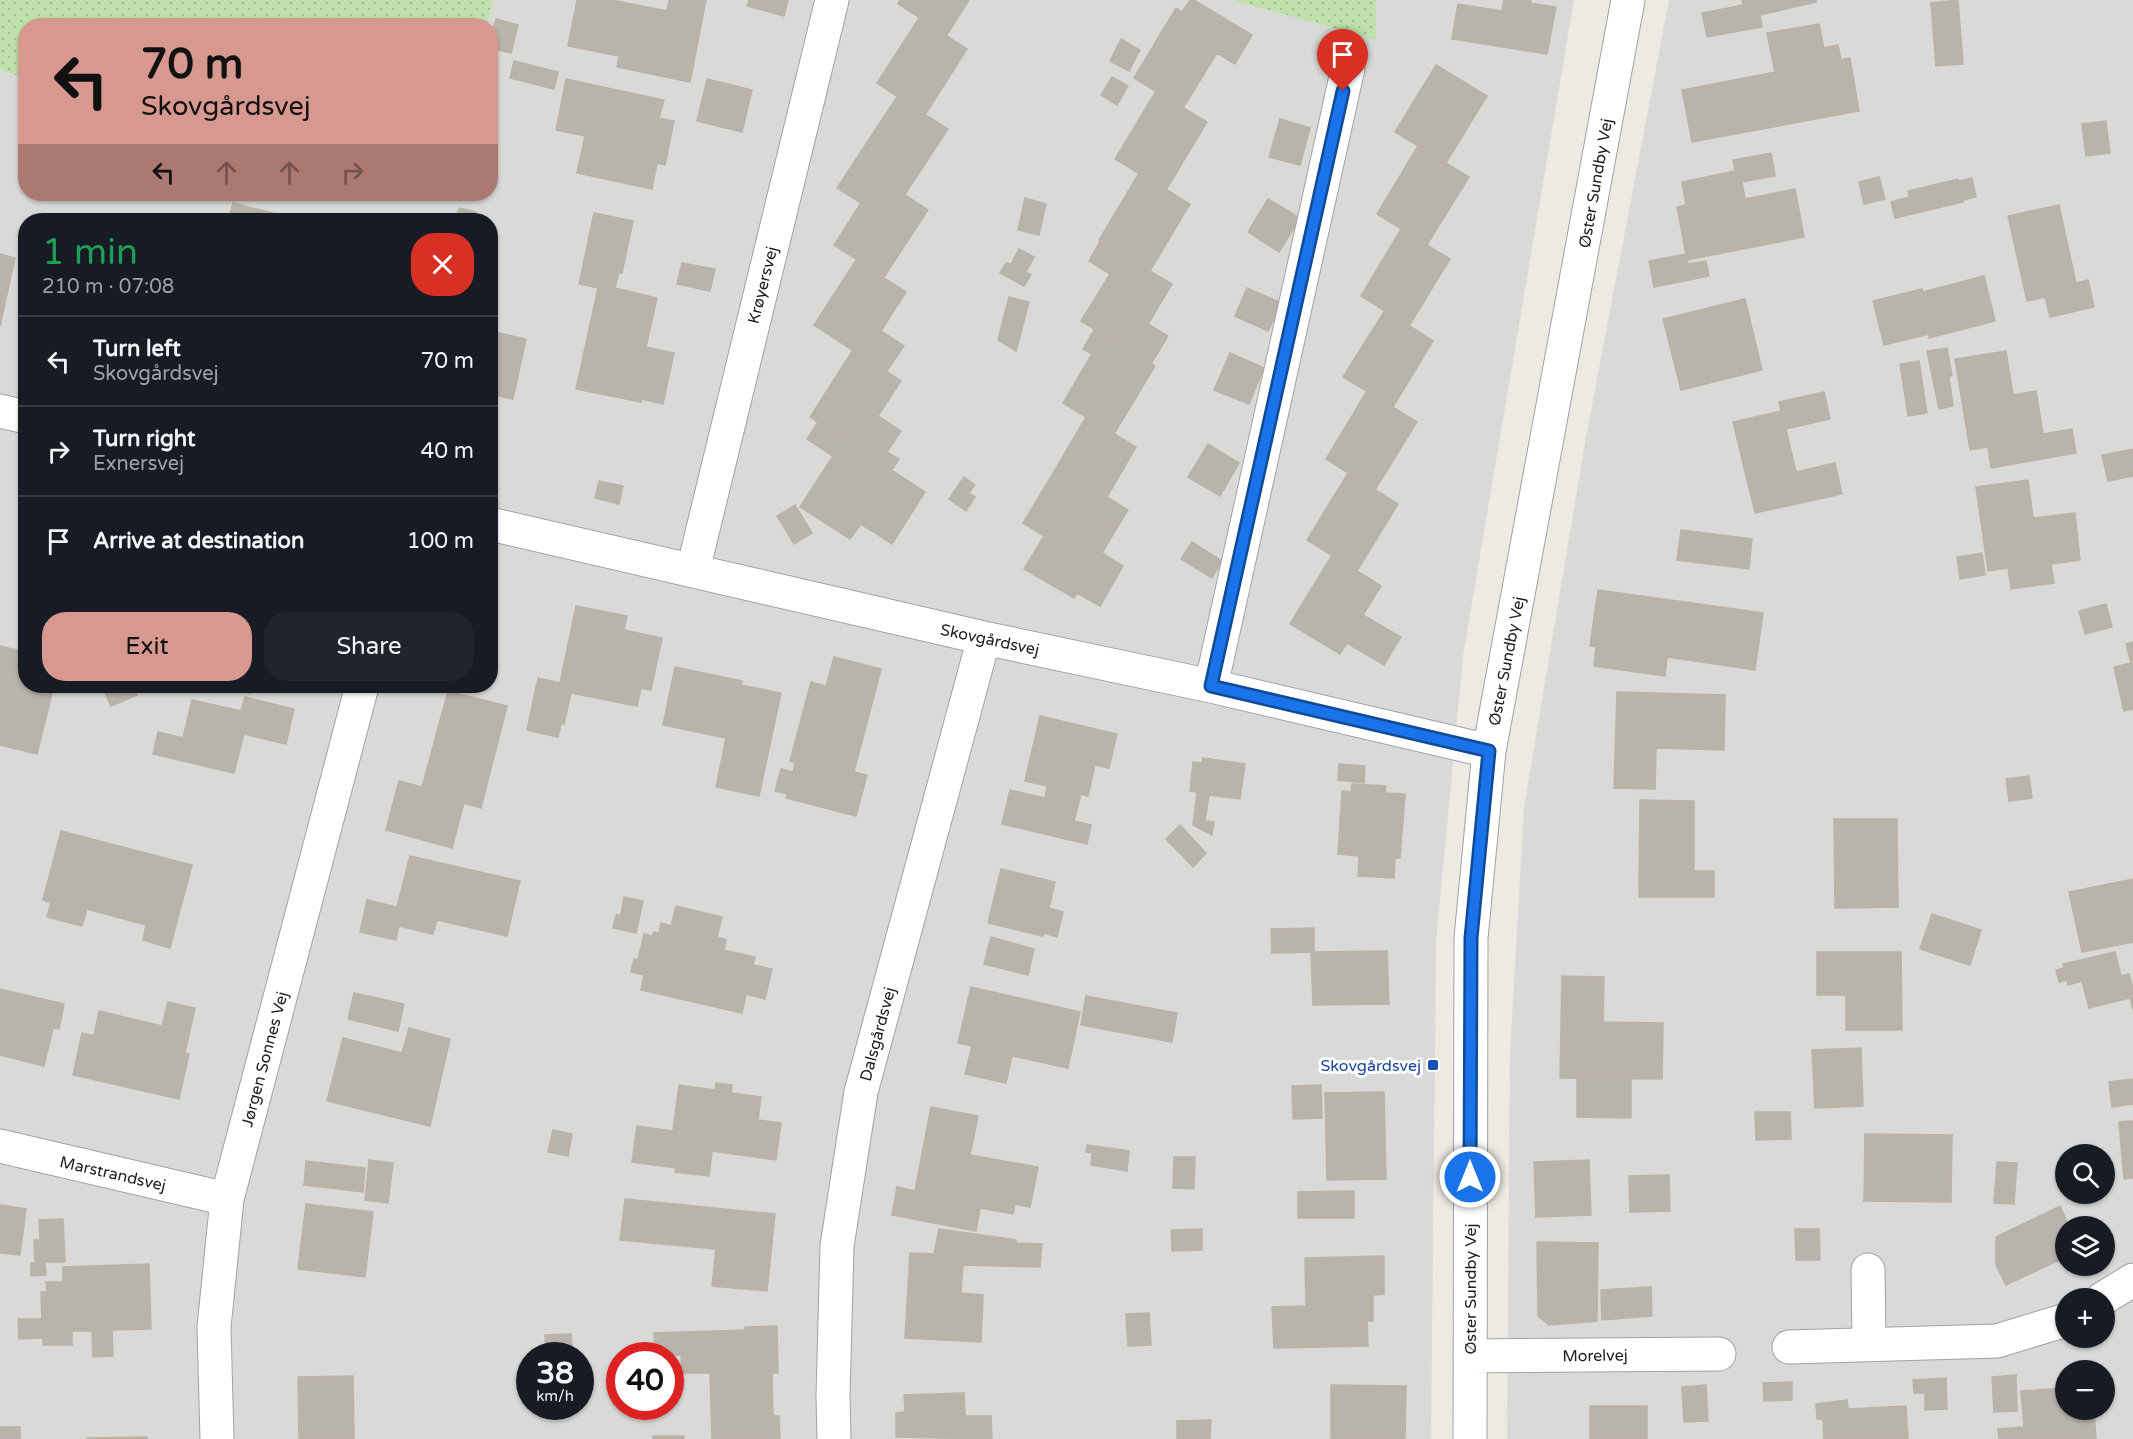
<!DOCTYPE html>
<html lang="en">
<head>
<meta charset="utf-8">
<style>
	:root { --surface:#171b24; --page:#20242c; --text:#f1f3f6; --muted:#9ea1a6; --line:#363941; --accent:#d6988f }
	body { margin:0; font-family:"Varela Round",sans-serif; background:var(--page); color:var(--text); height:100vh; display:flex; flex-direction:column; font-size:22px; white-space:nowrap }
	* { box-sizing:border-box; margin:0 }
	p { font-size:20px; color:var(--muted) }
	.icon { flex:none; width:33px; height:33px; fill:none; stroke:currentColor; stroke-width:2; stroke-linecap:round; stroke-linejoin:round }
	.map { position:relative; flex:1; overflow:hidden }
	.panel { position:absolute; left:18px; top:213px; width:480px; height:480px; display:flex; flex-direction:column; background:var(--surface); border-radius:24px; box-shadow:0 2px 4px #0004 }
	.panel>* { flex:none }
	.hud { position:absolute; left:18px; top:18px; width:480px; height:183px; border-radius:24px; box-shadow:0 2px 4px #0004; background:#d6988f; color:#111; overflow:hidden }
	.fabs { position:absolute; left:2055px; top:1144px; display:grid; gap:12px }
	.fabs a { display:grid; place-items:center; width:60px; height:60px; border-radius:50%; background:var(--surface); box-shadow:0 2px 4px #0004; font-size:30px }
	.speed { position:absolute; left:516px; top:1342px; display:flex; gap:12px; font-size:30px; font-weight:700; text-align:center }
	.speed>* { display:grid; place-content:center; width:78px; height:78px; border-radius:50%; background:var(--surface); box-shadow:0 2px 4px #0004; line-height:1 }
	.speed small { font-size:15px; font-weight:400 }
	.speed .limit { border:9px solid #d22; background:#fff; color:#111 }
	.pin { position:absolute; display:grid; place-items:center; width:51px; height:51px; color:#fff; margin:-62px -26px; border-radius:50% 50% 50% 0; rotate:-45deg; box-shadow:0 0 6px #0007 }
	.pin .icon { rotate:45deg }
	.me { position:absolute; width:66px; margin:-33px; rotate:0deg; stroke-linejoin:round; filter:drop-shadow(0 0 4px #0008) }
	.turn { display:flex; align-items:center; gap:21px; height:126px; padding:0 24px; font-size:27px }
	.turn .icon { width:78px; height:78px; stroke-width:2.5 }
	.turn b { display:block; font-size:42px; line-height:51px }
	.lanes { display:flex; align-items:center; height:57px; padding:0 24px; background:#0003; justify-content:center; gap:30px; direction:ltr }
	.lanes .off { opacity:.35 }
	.round { display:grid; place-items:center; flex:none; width:63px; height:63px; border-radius:24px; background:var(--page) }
	.overview { display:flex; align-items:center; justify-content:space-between; height:102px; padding:0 24px }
	h1 { font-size:36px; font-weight:600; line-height:45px; color:#1e9e55 }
	.button { display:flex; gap:12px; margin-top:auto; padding:12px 24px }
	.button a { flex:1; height:69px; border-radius:24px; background:var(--accent); color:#111; font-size:24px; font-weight:600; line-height:69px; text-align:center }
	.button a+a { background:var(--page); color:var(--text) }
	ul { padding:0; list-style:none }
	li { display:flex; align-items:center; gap:18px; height:90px; padding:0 24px; border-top:2px solid var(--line) }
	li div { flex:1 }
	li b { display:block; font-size:22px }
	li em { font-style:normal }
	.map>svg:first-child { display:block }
	.residential { fill:#d9d9d8; fill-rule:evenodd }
	.grass { fill:url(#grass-dots) }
	.building { fill:#b8b3ab; stroke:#bcb3a6; stroke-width:1.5 }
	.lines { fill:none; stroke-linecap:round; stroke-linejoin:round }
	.minor-casing { stroke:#a2a2a2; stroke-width:35 }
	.minor { stroke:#fff; stroke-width:33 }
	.route-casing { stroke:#114b97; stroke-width:15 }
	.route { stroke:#1a73e8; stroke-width:10 }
	.transit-dot { fill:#1a4fb4; stroke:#fff; stroke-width:2 }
	.labels { text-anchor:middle; stroke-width:6; stroke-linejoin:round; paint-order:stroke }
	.street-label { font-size:16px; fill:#1b1b1b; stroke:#fff }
	.transit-label { font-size:16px; fill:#164399; stroke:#fff; text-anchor:end }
</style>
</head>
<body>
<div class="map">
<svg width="2133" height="1439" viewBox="0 0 2133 1439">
	<defs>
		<pattern id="grass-dots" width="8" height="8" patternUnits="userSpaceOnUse" patternTransform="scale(1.5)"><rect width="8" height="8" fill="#bfe2ac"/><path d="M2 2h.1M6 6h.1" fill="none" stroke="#a4c193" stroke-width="1.8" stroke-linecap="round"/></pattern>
	</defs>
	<rect width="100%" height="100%" fill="#eceae2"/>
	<!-- residential -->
	<path class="residential" d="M493,0H1232L1376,39V0H1574L1463,656L1436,941L1431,1439H0V70L25,78L26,194H490V26L487,25ZM26,220H490V686H26ZM530,1356H580V1407H530ZM620,1356H670V1407H620Z
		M1669,0H2133V1439H1507L1510,1053L1524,808L1586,437ZM2066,1155H2104V1194H2066ZM2066,1227H2104V1266H2066ZM2066,1299H2104V1338H2066ZM2066,1371H2104V1410H2066Z"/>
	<!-- grass -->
	<path class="grass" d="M0,0H493L487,25L26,26L25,78L0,70Z
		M1232,0H1376V40Z"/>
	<!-- building -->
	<path class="building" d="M577,0H612L667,11L669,0H706L690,82L617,67L619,56L568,46Z
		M749,0H788L784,16L747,6Z
		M900,0H969L947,35L898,4Z
		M1190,0H1194L1252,35L1235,64L1217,53L1183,108L1134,78L1176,8L1182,12Z
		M1504,0H1531L1530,3L1556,7L1547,54L1452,39L1458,4L1502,11Z
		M1742,0H1816V2L1760,15L1762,27L1707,37L1702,13L1743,5Z
		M1958,0L1963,64L1936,66L1931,3Z
		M919,18L967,49L925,115L877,83Z
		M496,19L518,25L511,53L490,48V40Z
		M1819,24L1824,48L1838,45L1841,60L1850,58L1859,111L1692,142L1682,90L1775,72L1767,33Z
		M1121,39L1140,50L1129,71L1110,61Z
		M514,61L558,72L554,89L510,78Z
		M1436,65L1487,96L1446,163L1395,132Z
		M1112,77L1128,86L1117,105L1101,95Z
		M566,79L664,100L659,118L674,121L665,165L657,163L652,189L577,173L585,136L556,130Z
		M707,79L752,90L742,132L697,121Z
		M1156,91L1207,122L1166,190L1115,159Z
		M897,97L948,129L904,196L854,162Z
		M1280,119L1310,128L1300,165L1269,157Z
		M2106,121L2110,153L2086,156L2082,124Z
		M1418,146L1469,177L1427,245L1377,214Z
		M1771,153L1775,176L1742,182L1745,199L1795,189L1804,237L1687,260L1688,264L1706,261L1709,276L1654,287L1649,261L1686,254L1677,207L1686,205L1682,182L1735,171L1733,160Z
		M854,162L928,210L884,277L834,245L861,203L837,188Z
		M1139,173L1190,204L1150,271L1099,240Z
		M1879,177L1885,199L1864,204L1859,182Z
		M1972,178L1976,197L1963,200V202L1895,218L1891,202L1909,197L1908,191L1958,179L1959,181Z
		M1025,198L1046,204L1039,235L1018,230Z
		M1268,199L1300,218L1279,252L1248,232Z
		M233,203L284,216L283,220H228Z
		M2059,205L2076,283L2088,280L2094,307L2050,317L2045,297L2027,301L2008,216Z
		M460,208L476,212L474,220H454Z
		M594,213L633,221L622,273L619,272L615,288L657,298L646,347L674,353L663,404L641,399V402L576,389L598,288L579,284Z
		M1401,229L1450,259L1409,326L1361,296Z
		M1100,241L1172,284L1148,324L1168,336L1151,364L1081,321L1110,274L1089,261Z
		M1019,249L1034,257L1026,272L1031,275L1024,286L1000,273L1006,263L1011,264Z
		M0,254L15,258L0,326Z
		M856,260L906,292L881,331L904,346L886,372L814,325Z
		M682,263L715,269L710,291L677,284Z
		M1984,276L1995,321L1929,338V334L1884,345L1873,301L1922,289L1923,292Z
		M1247,288L1282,303L1268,331L1235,316Z
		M1009,297L1029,302L1016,351L998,340Z
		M1745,299L1762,370L1681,390L1663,319Z
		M1385,310L1433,341L1393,407L1343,377Z
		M1094,330L1155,366L1114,434L1063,403L1092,354L1083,349Z
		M490,331L526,339L513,399L494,395L490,410Z
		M1947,348L1952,376H1949L1953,406L1939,409L1927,351Z
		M853,350L901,381L878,416L901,431L887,452L899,459L892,470L810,417Z
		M2006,351L2013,395L2036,391L2043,434L2072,429L2076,453L1991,468L1988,447L1970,450L1955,359Z
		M1230,353L1264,368L1249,404L1214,390Z
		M1919,361L1927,413L1908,416L1900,364Z
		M1367,391L1417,422L1375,490L1326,459Z
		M1824,392L1830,419L1786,429L1796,472L1835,463L1842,494L1755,513L1733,422L1781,411L1779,402Z
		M1086,417L1136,447L1107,497L1128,510L1117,528L1046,485Z
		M818,422L925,492L892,544L861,524L850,539L800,507L833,456L807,439Z
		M1208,444L1239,463L1220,496L1188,477Z
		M2133,449V476L2108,481L2102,455Z
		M1348,473L1398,504L1357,571L1307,540Z
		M964,477L975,485L969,493L975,497L966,511L949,499Z
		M2028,480L2033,518L2075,513L2080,560L2051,564L2054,583L2011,589L2008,568L1988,571L1976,487Z
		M599,481L623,486L619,504L595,498Z
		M1046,485L1117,528L1102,553L1123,566L1100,606L1077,593L1074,598L1024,569L1044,536L1023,523Z
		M795,505L812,533L794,544L777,516Z
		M1681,530L1752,539L1749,569L1677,560Z
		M1192,542L1222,561L1212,578L1181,559Z
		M1982,553L1985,575L1960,579L1957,557Z
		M1332,555L1381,586L1363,615L1401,637L1384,665L1347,643L1340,654L1290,624Z
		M1598,590L1763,613L1755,670L1667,657L1665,676L1594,666L1596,647L1590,646Z
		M2106,604L2112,627L2085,634L2079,611Z
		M576,606L627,616L624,630L662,638L651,690L641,688L637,706L571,693L564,724H561L558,737L527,730L538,678L560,683Z
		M2133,642V709L2124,711L2114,667L2131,663L2126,644Z
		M0,646L26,652V686H54L37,754L0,745Z
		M834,657L881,669L854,772L867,775L856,816L786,798L787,794L775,791L781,769L793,772L795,763L790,761L811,682L826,686Z
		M675,667L742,681L741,685L781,693L759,796L716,787L726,738L663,725Z
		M117,686H133L137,695L111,706L104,691Z
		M217,686H251L250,693Z
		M448,691L507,706L481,808L464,803L452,848L386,830L399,781L422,787Z
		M1617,692L1725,695L1724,750L1656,748L1655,789L1614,788Z
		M245,697L294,709L286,744L244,734L234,773L153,754L158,732L183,738L192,700L241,711Z
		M1040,716L1117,734L1109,768L1095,765L1088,796L1081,794L1074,821L1091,825L1087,844L1002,824L1010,790L1045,798L1047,786L1025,781Z
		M1203,758L1245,764L1240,799L1209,795L1205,821L1214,822L1212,835L1193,825L1197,792L1190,791L1193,762L1202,763Z
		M1339,764L1365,766L1364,783L1338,780Z
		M2029,776L2032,798L2009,801L2006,779Z
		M1352,784L1386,786L1385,793L1405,794L1400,858H1395L1394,878L1358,876L1359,856L1338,854L1342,791L1351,792Z
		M1640,800L1694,801V871H1714V897H1639Z
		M1834,819H1897L1898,907L1835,908Z
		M1180,825L1206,853L1193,867L1166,839Z
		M61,831L192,865L170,948L143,940L146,925L87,909L82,926L47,917L51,903L43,900Z
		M410,856L520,881L507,936L437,920L433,934L399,926L396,940L360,932L367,900L397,907Z
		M1001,869L1055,882L1049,908L1063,912L1057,937L1044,933L1043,936L988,923Z
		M2133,879V942L2082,952L2069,892Z
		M624,897L643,901L636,933L613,928L616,915H621Z
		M676,906L722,917L717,937L726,940L724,950L755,957L753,965L772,969L765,999L746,994L742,1013L641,990L644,975L631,972L634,959L638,960L644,934L652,936L654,932L659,933L661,923L671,926Z
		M1932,914L1981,930L1970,965L1920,949Z
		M1314,928V952L1387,951L1389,1004L1313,1005L1311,952L1272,953L1271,929Z
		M991,937L1034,949L1028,975L984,964Z
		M1817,952H1901L1902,1030H1846V995H1817Z
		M2115,952L2121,976L2129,974L2133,988V1010L2130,998L2089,1008L2082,981L2068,985L2067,980L2059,982L2056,970L2064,968L2063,964Z
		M1562,976L1604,977L1603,1022L1663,1023L1662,1079L1560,1078Z
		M971,987L1080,1012L1068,1068L1012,1056L1006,1083L965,1074L972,1046L958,1043Z
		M0,989L64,1004L59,1029L53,1028L44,1066L0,1055Z
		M354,993L404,1004L398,1031L348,1019Z
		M1086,996L1177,1013L1172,1042L1081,1025Z
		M168,1002L195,1008L185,1053L189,1054L179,1099L73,1075L82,1033L94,1036L99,1011L162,1026Z
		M409,1028L450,1039L430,1126L327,1101L343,1038L402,1053Z
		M1861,1048L1863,1106L1815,1108L1812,1050Z
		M1577,1078H1631V1118L1577,1117Z
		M2133,1079V1104L2112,1107L2109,1082Z
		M716,1083L732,1085L731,1093L761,1097L758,1120L781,1123L776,1160L712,1151L709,1176L675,1172L676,1168L632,1162L637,1126L673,1131L679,1085L715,1090Z
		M1321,1085L1322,1118L1293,1119L1292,1086Z
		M1384,1092L1386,1179L1327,1180L1325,1093Z
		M931,1107L978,1116L970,1155L1038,1167L1030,1207L1015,1204L1013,1214L980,1208L976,1231L892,1215L897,1187L915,1191Z
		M1755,1112H1790L1791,1139L1756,1140Z
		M2133,1121V1178L2124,1179L2119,1122Z
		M553,1130L572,1134L568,1156L548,1152Z
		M1865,1134L1952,1135L1951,1202L1864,1201Z
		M1087,1145L1129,1151L1127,1171L1091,1165L1092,1153L1086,1152Z
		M1174,1157H1195L1194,1189L1173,1188Z
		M369,1160L393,1163L388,1203L365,1200Z
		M1589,1160L1591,1215L1536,1217L1534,1162Z
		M306,1161L365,1168L363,1192L304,1185Z
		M1997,1162L2017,1163L2014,1204L1994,1203Z
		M1669,1175L1670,1211L1630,1212L1629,1176Z
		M1354,1191V1218H1298V1192Z
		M625,1199L775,1214L767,1291L712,1286L716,1249L620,1240Z
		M306,1204L373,1212L365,1277L298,1269Z
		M0,1205L26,1209L20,1255L0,1253Z
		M2060,1206L2069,1227H2066V1257L2006,1285L1996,1265V1237Z
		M63,1219L65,1262H45L46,1275L31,1276V1263H35L34,1240H40L39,1220Z
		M939,1229L1016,1240V1243L1042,1244L1040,1267L963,1265L961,1293L983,1295L981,1342L905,1338L910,1253L934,1254Z
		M1202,1229V1250L1172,1251L1171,1230Z
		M1795,1229H1819L1820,1260H1796Z
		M1537,1242L1598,1243L1597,1321L1549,1325L1538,1316Z
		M1384,1256V1294L1373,1295V1321H1367L1368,1346L1274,1348L1272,1307L1306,1306L1305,1258Z
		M149,1264L151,1329L112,1330L113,1356L93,1357L92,1331H72V1345H43V1338L19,1339L18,1319H42L41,1292H47L46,1282H63V1267Z
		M1651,1287L1652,1316L1602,1320L1601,1290Z
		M1149,1313L1151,1345L1128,1346L1126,1314Z
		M777,1326L778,1373H772L773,1416H779L780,1439H712L710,1373H682L681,1355L655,1356L654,1333L745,1330V1327Z
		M571,1334L573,1356H546L545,1335Z
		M2016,1375L2017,1411L1994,1412L1992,1377Z
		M353,1376L354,1439H299L298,1377Z
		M1946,1378L1947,1409L1925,1410V1393H1914L1913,1380Z
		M1792,1382V1400L1764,1401L1763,1383Z
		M1331,1385L1406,1386L1405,1439H1331Z
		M1706,1385L1708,1421L1684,1422L1682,1387Z
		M2066,1388V1410H2094L2096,1439H1999L1998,1429L2024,1427L2021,1391Z
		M964,1393L965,1416H991L992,1439L896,1437V1413L905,1412L904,1395Z
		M1847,1400L1848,1409L1906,1406L1908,1439H1824L1823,1419H1817L1816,1404Z
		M1590,1406H1647V1439H1590Z
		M1211,1420L1210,1439H1177V1421Z
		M0,1427H20V1439H0Z
		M653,1436H684V1439H653Z
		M147,1437V1439H87V1438Z"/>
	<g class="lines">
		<!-- minor casing -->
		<g class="minor-casing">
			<path id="minor" d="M0,411L26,417
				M490,524L984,638L1211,686L1489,751
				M693,570L832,0
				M1211,686L1348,68
				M0,1146L227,1199
				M1868,1270L1869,1344
				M2102,1299L2133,1280
				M1789,1347L1997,1341L2066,1320
				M1470,1356L1719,1354
				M217,1439L214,1327L227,1199L362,686
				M834,1439L833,1396L837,1246L861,1092L984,638
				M1470,1439L1471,938L1489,751L1628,0"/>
		</g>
		<!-- minor -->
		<use href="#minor" class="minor"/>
	</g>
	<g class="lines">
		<!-- route casing -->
		<g class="route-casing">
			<path id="route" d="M1343,91L1211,686L1489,751L1471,938L1470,1177"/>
		</g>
		<!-- route -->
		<use href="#route" class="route"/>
	</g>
	<!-- markers -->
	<rect class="transit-dot" x="1427" y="1059" width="12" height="12" rx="3"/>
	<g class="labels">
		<!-- street labels -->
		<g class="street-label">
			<text transform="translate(1595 183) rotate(-80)" y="6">Øster Sundby Vej</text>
			<text transform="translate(762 285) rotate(-76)" y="6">Krøyersvej</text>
			<text transform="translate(990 639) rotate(12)" y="6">Skovgårdsvej</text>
			<text transform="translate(1506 661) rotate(-79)" y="6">Øster Sundby Vej</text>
			<text transform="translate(877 1034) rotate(-75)" y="6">Dalsgårdsvej</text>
			<text transform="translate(264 1059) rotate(-75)" y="6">Jørgen Sonnes Vej</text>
			<text transform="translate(113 1173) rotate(13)" y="6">Marstrandsvej</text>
			<text transform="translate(1470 1289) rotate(-90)" y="6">Øster Sundby Vej</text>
			<text transform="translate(1595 1355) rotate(-1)" y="6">Morelvej</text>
		</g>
		<!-- transit labels -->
		<g class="transit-label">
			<text x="1421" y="1071">Skovgårdsvej</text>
		</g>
	</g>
</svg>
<div class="fabs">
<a><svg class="icon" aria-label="search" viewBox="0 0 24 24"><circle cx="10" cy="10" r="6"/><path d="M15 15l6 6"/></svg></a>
<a><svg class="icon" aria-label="layers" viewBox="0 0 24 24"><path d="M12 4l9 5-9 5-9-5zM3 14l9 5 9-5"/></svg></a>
<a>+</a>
<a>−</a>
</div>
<div class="speed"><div>38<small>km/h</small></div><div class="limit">40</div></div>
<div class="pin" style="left:1343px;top:91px;background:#d93025"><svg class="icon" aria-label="arrive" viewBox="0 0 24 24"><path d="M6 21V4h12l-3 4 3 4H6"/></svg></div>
<svg class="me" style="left:1470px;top:1177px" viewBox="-20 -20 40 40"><circle r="17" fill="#1a73e8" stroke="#fff" stroke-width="3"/><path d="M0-11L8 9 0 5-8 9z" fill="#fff"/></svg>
<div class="hud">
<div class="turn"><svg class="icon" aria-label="left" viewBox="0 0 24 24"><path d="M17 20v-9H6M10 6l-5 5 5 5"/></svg><div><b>70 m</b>Skovgårdsvej</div></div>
<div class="lanes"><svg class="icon" aria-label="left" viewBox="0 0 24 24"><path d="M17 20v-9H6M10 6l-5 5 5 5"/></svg><svg class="icon off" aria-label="ahead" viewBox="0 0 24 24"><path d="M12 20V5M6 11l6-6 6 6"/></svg><svg class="icon off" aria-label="ahead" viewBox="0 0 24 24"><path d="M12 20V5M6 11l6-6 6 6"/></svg><svg class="icon off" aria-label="right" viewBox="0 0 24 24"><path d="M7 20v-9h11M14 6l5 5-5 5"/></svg></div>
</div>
<section class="panel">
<div class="overview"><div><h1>1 min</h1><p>210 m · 07:08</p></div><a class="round" style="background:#d93025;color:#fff"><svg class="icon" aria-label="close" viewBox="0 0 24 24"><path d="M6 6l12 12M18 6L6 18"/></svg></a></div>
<ul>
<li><svg class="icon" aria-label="left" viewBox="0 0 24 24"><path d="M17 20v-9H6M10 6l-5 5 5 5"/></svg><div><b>Turn left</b><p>Skovgårdsvej</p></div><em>70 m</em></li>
<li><svg class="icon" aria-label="right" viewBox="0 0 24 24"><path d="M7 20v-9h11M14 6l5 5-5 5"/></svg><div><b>Turn right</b><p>Exnersvej</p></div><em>40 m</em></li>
<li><svg class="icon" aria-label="arrive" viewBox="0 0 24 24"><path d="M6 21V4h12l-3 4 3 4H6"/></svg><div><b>Arrive at destination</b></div><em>100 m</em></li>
</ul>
<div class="button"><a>Exit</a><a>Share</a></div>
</section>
</div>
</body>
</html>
